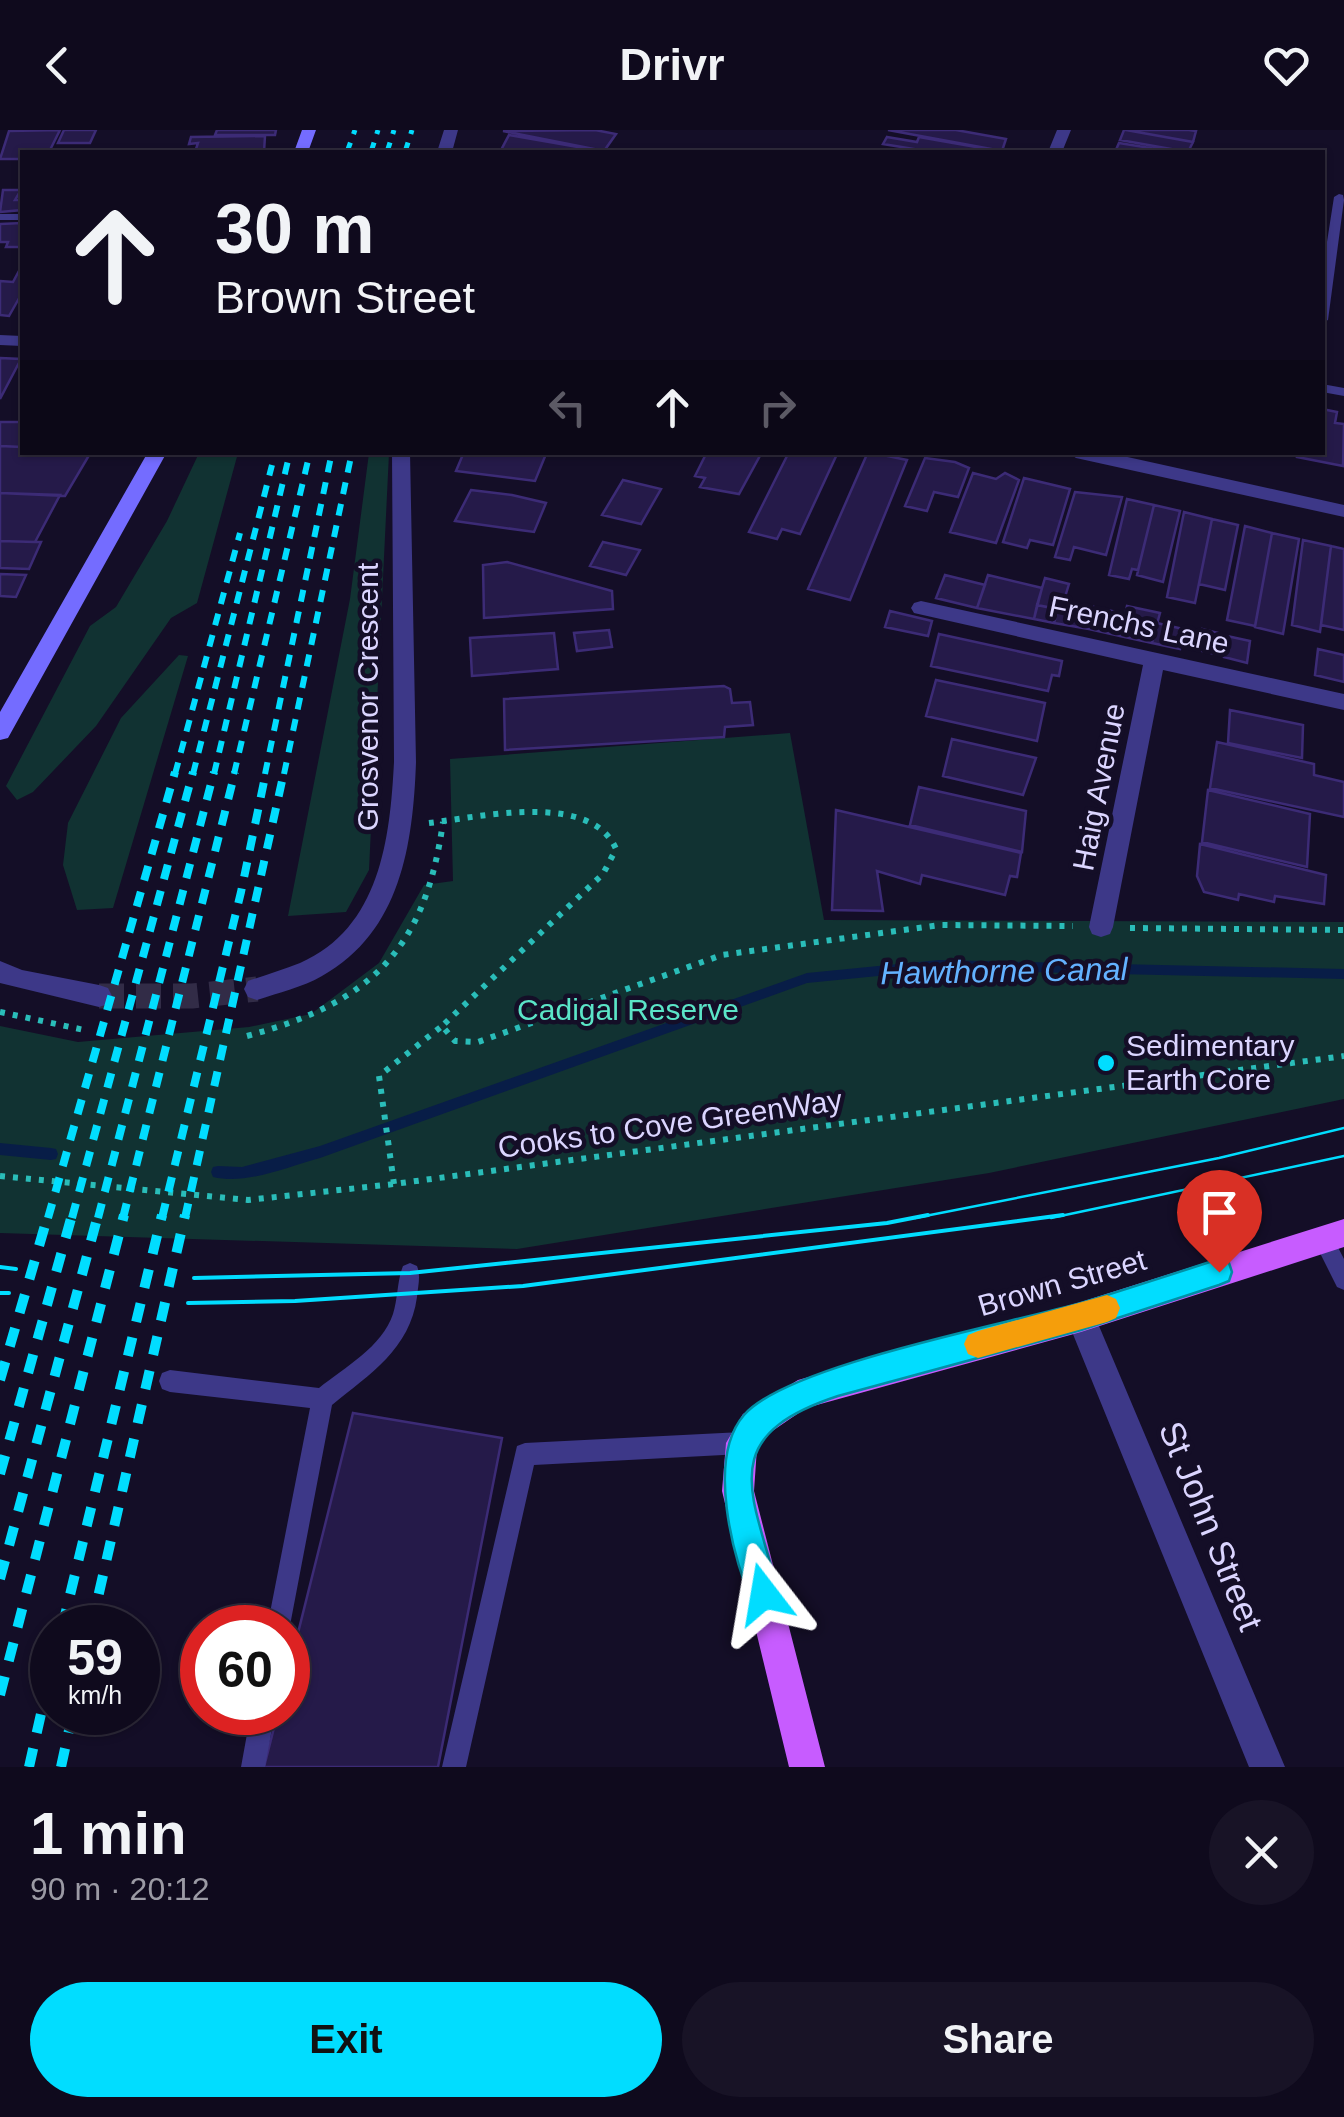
<!DOCTYPE html>
<html lang="en">
<head>
<meta charset="utf-8">
<style>
	:root { --surface:#0f0a1d; --page:#181326; --text:#f1f3f6; --muted:#9b9aa4; --line:#2f2b3b; --accent:#01ddff }
	body { margin:0; font-family:Helvetica,sans-serif; background:var(--page); color:var(--text); height:100vh; display:flex; flex-direction:column; font-size:38px; white-space:nowrap }
	* { box-sizing:border-box; margin:0 }
	p { font-size:32px; color:var(--muted) }
	.icon { flex:none; width:55px; height:55px; fill:none; stroke:currentColor; stroke-width:2; stroke-linecap:round; stroke-linejoin:round }
	.map { position:relative; height:1637px; overflow:hidden }
	.panel { display:flex; flex-direction:column; background:var(--surface); flex:1 }
	.panel>* { flex:none }
	.top-card { position:absolute; left:20px; top:20px; width:1305px; height:305px; border-radius:0px; box-shadow:0 2px 8px #0004,0 0 0 2px var(--line); background:#0f0a1d; color:var(--text); overflow:hidden }
	.speed { position:absolute; left:30px; top:1475px; display:flex; gap:20px; font-size:50px; font-weight:700; text-align:center }
	.speed>* { display:grid; place-content:center; width:130px; height:130px; border-radius:50%; background:var(--surface); box-shadow:0 2px 8px #0004,0 0 0 2px var(--line); line-height:1 }
	.speed small { font-size:25px; font-weight:400 }
	.speed .limit { border:15px solid #d22; background:#fff; color:#111 }
	.pin { position:absolute; display:grid; place-items:center; width:85px; height:85px; color:#fff; margin:-102px -42px; border-radius:50% 50% 50% 0; rotate:-45deg; box-shadow:0 0 10px #0007 }
	.pin .icon { rotate:45deg }
	.me { position:absolute; width:110px; margin:-55px; rotate:346deg; stroke-linejoin:round; filter:drop-shadow(0 0 8px #0008) }
	.turn { display:flex; align-items:center; gap:35px; height:210px; padding:0 30px; font-size:45px }
	.turn .icon { width:130px; height:130px; stroke-width:2.5 }
	.turn b { display:block; font-size:70px; line-height:85px }
	.lanes { display:flex; align-items:center; height:95px; padding:0 30px; background:#0003; justify-content:center; gap:50px; direction:ltr }
	.lanes .off { opacity:.35 }
	.round { display:grid; place-items:center; flex:none; width:105px; height:105px; border-radius:52px; background:var(--page) }
	.headline { display:flex; align-items:center; justify-content:space-between; height:170px; padding:0 30px }
	h1 { font-size:60px; font-weight:600; line-height:75px }
	.action { display:flex; gap:20px; margin-top:auto; padding:20px 30px }
	.action a { flex:1; height:115px; border-radius:60px; background:var(--accent); color:#111; font-size:40px; font-weight:600; line-height:115px; text-align:center }
	.action a+a { background:var(--page); color:var(--text) }
	header { display:flex; justify-content:space-between; align-items:center; height:130px; padding:0 30px; background:var(--surface); font-size:45px; font-weight:600 }
	.map>svg:first-child { display:block }
	.green { fill:#113232 }
	.lines { fill:none; stroke-linecap:round; stroke-linejoin:round }
	.stream { fill:#081d47; fill-rule:evenodd }
	.building { fill:#251a49; stroke:#3c2b76; stroke-width:2.5 }
	.tertiary-tunnel { stroke:#322c47; stroke-width:25; stroke-dasharray:25 12; stroke-linecap:butt }
	.path { stroke:#2abdb9; stroke-width:6; stroke-dasharray:5 8; stroke-linecap:butt }
	.service { fill:#3d3888; fill-rule:evenodd }
	.minor { fill:#3d3888; fill-rule:evenodd }
	.tertiary { fill:#3d3888; fill-rule:evenodd }
	.secondary { fill:#746cff; fill-rule:evenodd }
	.primary { fill:#c75cff; fill-rule:evenodd }
	.tram-far1 { stroke:#01ddff; stroke-width:2.5 }
	.tram { stroke:#01ddff; stroke-width:4 }
	.rail-far3 { stroke:#01ddff; stroke-width:5; stroke-dasharray:10 9; stroke-linecap:butt }
	.rail-far2 { stroke:#01ddff; stroke-width:6; stroke-dasharray:12 10; stroke-linecap:butt }
	.rail-far1 { stroke:#01ddff; stroke-width:8; stroke-dasharray:15 12; stroke-linecap:butt }
	.rail { stroke:#01ddff; stroke-width:10; stroke-dasharray:19 16; stroke-linecap:butt }
	.route { fill:#01ddff; stroke:#0190a6; stroke-width:2.5 }
	.slow { fill:#f59e0b }
	.poi-dot { fill:#01ddff; stroke:#140e27; stroke-width:4 }
	.labels { text-anchor:middle; stroke-width:9; stroke-linejoin:round; paint-order:stroke }
	.street-label { font-size:30px; fill:#dbd5ff; stroke:#140e27 }
	.park-label { font-size:30px; fill:#5be5c7; stroke:#140e27 }
	.poi-label { font-size:30px; fill:#dbd5ff; stroke:#140e27; text-anchor:start }
	.water-label { font-size:32px; font-style:italic; fill:#63b2ff; stroke:#140e27 }
	.near-street-label { font-size:35px; fill:#dbd5ff; stroke:#140e27 }
</style>
</head>
<body>
<header><svg class="icon" aria-label="back" viewBox="0 0 24 24"><path d="M15 5l-7 7 7 7"/></svg>Drivr<svg class="icon" aria-label="heart" viewBox="0 0 24 24"><path d="M12 20l-8-8c-3-5 5-10 8-4 3-6 11-1 8 4z"/></svg></header>
<div class="map">
<svg width="1344" height="1637" viewBox="0 0 1344 1637">
	<rect width="100%" height="100%" fill="#140e27"/>
	<!-- green -->
	<path class="green" d="M199,323H238L197,473L171,488L96,596L33,662L17,670L6,656L90,496L116,477L167,391Z
		M369,323H389L369,740L346,782L288,786L350,469Z
		M179,525L188,526L113,778L77,780L63,735L68,693L121,588Z
		M790,603L824,790L1344,792V969L989,1043L517,1119L0,1103V896L78,912L249,897L311,884L379,833L424,755L453,751L450,629Z"/>
	<g class="lines">
		<!-- stream -->
		<path class="stream" d="M939,830L1344,839V849L939,840L807,853L320,1028C286,1037 248,1055 213,1047L211,1042L213,1037L218,1036L242,1037L320,1016L807,843Z
			M0,1013L51,1018L56,1019L58,1024L56,1029L51,1030L0,1025Z"/>
	</g>
	<!-- building -->
	<path class="building" d="M60,0L49,22H22V29H0L9,1Z
		M64,0H96L90,13H58Z
		M217,0H276L275,5H215Z
		M595,0L616,4L604,21L503,1Z
		M888,0H956L1006,9L1002,21Z
		M1124,0H1126L1193,12L1188,22L1120,10Z
		M1126,0H1189L1196,1L1193,12Z
		M509,5L595,20L500,22Z
		M265,6L264,22H195L198,13L189,14L191,7Z
		M887,7L917,12L919,7L993,20L932,22L883,14Z
		M1119,13L1175,22H1115Z
		M3,60H21L15,70H22V80L0,82Z
		M22,93V117H6L8,112H0V94Z
		M20,139L22,163L9,186L0,185V151L13,152Z
		M0,228L21,229L0,269Z
		M1322,279L1337,282L1335,293L1344,294L1343,336L1297,327L1298,322H1322Z
		M0,292H22V317L0,316Z
		M0,316L22,317V322H91L65,366L0,363Z
		M464,322H541L546,324L535,351L456,341Z
		M707,322H762L739,364L700,357L705,348L695,346Z
		M789,322H838L800,404L782,399L777,409L749,402Z
		M868,322L907,330L850,470L808,459Z
		M925,328L955,332L969,338L958,367L934,362L927,381L905,376Z
		M973,343L996,349L1005,343L1019,350L996,413L950,402Z
		M1024,348L1070,359L1053,415L1030,410L1027,418L1003,412Z
		M623,350L661,359L641,394L602,385Z
		M471,360L512,365L546,373L534,402L455,391Z
		M1075,362L1122,367L1106,425L1074,417L1070,430L1055,427Z
		M0,363L60,365L35,412L0,411Z
		M1127,369L1154,375L1138,440L1132,439L1129,449L1109,445Z
		M1154,375L1180,381L1163,452L1137,445Z
		M1184,382L1212,389L1195,473L1167,467Z
		M1212,389L1238,395L1225,460L1199,454Z
		M1245,396L1272,403L1255,496L1227,490Z
		M1272,403L1299,409L1283,504L1255,497Z
		M1303,410L1331,416L1320,502L1292,495Z
		M0,411L35,412H41L29,439L0,438Z
		M603,412L640,420L626,445L590,436Z
		M1331,416L1344,419V500L1321,495Z
		M507,432L612,461L613,479L484,488L483,435Z
		M0,444L26,445L16,467L0,466Z
		M945,445L985,455L977,478L936,468Z
		M988,445L1042,458L1034,489L977,478Z
		M1045,448L1069,454L1061,480L1037,475Z
		M1037,475L1058,479L1054,493L1034,489Z
		M1127,476L1160,483L1152,513L1120,506Z
		M1094,477L1125,484L1120,506L1089,499Z
		M890,481L932,491L928,506L885,497Z
		M1057,481L1091,488L1089,499L1054,493Z
		M1157,493L1183,499L1180,519L1152,513Z
		M1202,499L1218,503L1215,524L1198,520Z
		M609,500L612,517L577,521L574,503Z
		M554,503L558,539L472,546L470,508Z
		M939,504L1062,531L1059,546L1052,545L1048,561L931,536Z
		M1227,506L1250,511L1247,533L1224,527Z
		M1318,519L1344,525V552L1315,545Z
		M936,550L1045,573L1037,611L926,586Z
		M724,556L730,559L732,573L750,572L753,595L725,597L724,607L505,620L504,569Z
		M1230,580L1303,595L1302,628L1228,613Z
		M952,609L1036,628L1023,665L943,646Z
		M1217,612L1314,634V645L1344,652V687L1210,658Z
		M919,657L1026,681L1022,722L910,695Z
		M1208,660L1310,684L1307,737L1202,712Z
		M836,680L1021,723L1017,747L1010,746L1005,765L922,745L920,754L877,741L883,781L832,780Z
		M1200,714L1326,745L1324,774L1275,766L1274,772L1239,764L1238,770L1204,762L1197,746Z
		M353,1283L502,1308L438,1637H264L278,1582H288V1543Z"/>
	<g class="lines">
		<!-- tertiary-tunnel -->
		<path class="tertiary-tunnel" d="M99,866H192L257,859"/>
		<!-- path -->
		<path class="path" d="M429,693C480,687 591,661 616,719L603,744L442,896L455,911L478,912L722,825L940,795L1073,796
			M1130,798L1344,800
			M0,882L89,901
			M247,906C370,873 425,821 443,692
			M0,1046L248,1070L394,1054L1344,926
			M394,1054L379,946L442,896"/>
		<!-- service -->
		<path class="service" d="M1339,64L1343,65L1344,70L1328,190L1322,193V144L1334,67Z
			M0,84H22V90H0Z
			M1322,254L1344,258V266L1322,262Z
			M1323,1099L1330,1102L1344,1129V1160L1337,1157L1313,1109L1316,1102Z
			M410,1133L417,1136C421,1146 418,1156 417,1167C410,1219 370,1244 332,1275L288,1506V1498H267L310,1278L170,1262L162,1259L159,1251L162,1243L170,1240L319,1258C345,1237 382,1217 393,1184C398,1168 397,1151 403,1136Z
			M742,1302L750,1305L753,1313L750,1321L742,1324L534,1335L466,1637H442L517,1316L525,1313Z
			M251,1582H275L265,1637H241Z"/>
		<!-- minor -->
		<path class="minor" d="M1057,0H1071L1062,22H1048Z
			M0,205L22,206V216L0,215Z
			M1067,322H1105L1344,375V387L1076,328Z
			M921,471L1344,564V580L1163,540L1113,797L1110,804L1101,807L1092,804L1089,797L1143,535L914,483L911,478L914,473Z
			M1081,1172L1091,1177L1285,1637H1249L1066,1187L1071,1177Z"/>
		<!-- tertiary -->
		<path class="tertiary" d="M444,0H458L452,22H437Z
			M392,322H410L416,632C413,714 401,802 322,846C303,857 278,863 257,870L248,867L244,859L248,851C265,845 283,840 300,833C380,798 390,709 394,632Z
			M0,831L22,840L99,855L108,858L112,866L108,874L99,877L0,853Z"/>
		<!-- secondary -->
		<path class="secondary" d="M302,0H316L308,22H294Z
			M148,322H167L8,608L0,610V582Z"/>
		<!-- primary -->
		<path class="primary" d="M1344,1089V1117L1081,1202L806,1278L765,1306L757,1318L754,1361L825,1637H789L722,1361L726,1313L743,1284L798,1250L1081,1172Z"/>
		<!-- tram-far1 -->
		<path class="tram-far1" d="M915,1088L1219,1028L1344,998
			M1051,1088L1344,1026"/>
		<!-- tram -->
		<path class="tram" d="M0,1137L16,1139
			M194,1148L410,1143L887,1093L928,1085
			M0,1163H9
			M188,1173L295,1171L523,1156L1063,1085"/>
		<!-- rail-far3 -->
		<path class="rail-far3" d="M347,22L355,0
			M371,22L378,0
			M387,22L394,0
			M405,22L412,0"/>
		<!-- rail-far2 -->
		<path class="rail-far2" d="M175,644L240,403
			M193,644L272,335
			M214,644L290,322
			M234,644L310,322
			M265,644L332,322
			M284,644L352,322"/>
		<!-- rail-far1 -->
		<path class="rail-far1" d="M48,1088L175,642
			M72,1088L193,642
			M98,1088L214,642
			M123,1088L235,642
			M162,1088L241,762L266,642
			M185,1088L284,642"/>
		<!-- rail -->
		<path class="rail" d="M0,1250L48,1085
			M0,1344L72,1085
			M0,1449L98,1085
			M62,1498L162,1085
			M91,1498L185,1085
			M0,1565L124,1085
			M29,1637L52,1535
			M61,1637L73,1582"/>
	</g>
	<!-- route -->
	<path class="route" d="M1219,1129L1229,1133L1232,1142L1229,1151L1219,1155L1081,1200L838,1266C713,1307 753,1363 779,1464L774,1475L764,1480L753,1475C733,1427 706,1329 744,1285C787,1235 1008,1194 1081,1173C1127,1159 1173,1144 1219,1129Z"/>
	<!-- slow -->
	<path class="slow" d="M1107,1165L1116,1169L1120,1178L1116,1188L1107,1192L978,1228L968,1224L964,1214L968,1205L978,1201Z"/>
	<!-- markers -->
	<circle class="poi-dot" cx="1106" cy="933" r="10"/>
	<g class="labels">
		<!-- street labels -->
		<g class="street-label">
			<text transform="translate(1139 495) rotate(12)" y="10">Frenchs Lane</text>
			<text transform="translate(368 567) rotate(-90)" y="10">Grosvenor Crescent</text>
			<text transform="translate(1099 657) rotate(-79)" y="10">Haig Avenue</text>
			<text transform="translate(670 994) rotate(-8)" y="10">Cooks to Cove GreenWay</text>
			<text transform="translate(1062 1153) rotate(-16)" y="10">Brown Street</text>
		</g>
		<!-- park labels -->
		<g class="park-label">
			<text x="628" y="890">Cadigal Reserve</text>
		</g>
		<!-- poi labels -->
		<g class="poi-label">
			<text x="1126" y="926">Sedimentary<tspan x="1126" dy="34">Earth Core</tspan></text>
		</g>
		<!-- water labels -->
		<g class="water-label">
			<text transform="translate(1004 841) rotate(-1)" y="11">Hawthorne Canal</text>
		</g>
		<!-- near-street labels -->
		<g class="near-street-label">
			<text transform="translate(1211 1396) rotate(68)" y="12">St John Street</text>
		</g>
	</g>
</svg>
<div class="speed"><div>59<small>km/h</small></div><div class="limit">60</div></div>
<div class="pin" style="left:1219px;top:1142px;background:#d93025"><svg class="icon" aria-label="arrive" viewBox="0 0 24 24"><path d="M6 21V4h12l-3 4 3 4H6"/></svg></div>
<svg class="me" style="left:764px;top:1464px" viewBox="-20 -20 40 40"><path d="M0-17L14 15 0 8-14 15z" fill="#01ddff" stroke="#fff" stroke-width="4"/></svg>
<div class="top-card">
<div class="turn"><svg class="icon" aria-label="ahead" viewBox="0 0 24 24"><path d="M12 20V5M6 11l6-6 6 6"/></svg><div><b>30 m</b>Brown Street</div></div>
<div class="lanes"><svg class="icon off" aria-label="left" viewBox="0 0 24 24"><path d="M17 20v-9H6M10 6l-5 5 5 5"/></svg><svg class="icon" aria-label="ahead" viewBox="0 0 24 24"><path d="M12 20V5M6 11l6-6 6 6"/></svg><svg class="icon off" aria-label="right" viewBox="0 0 24 24"><path d="M7 20v-9h11M14 6l5 5-5 5"/></svg></div>
</div>
</div>
<section class="panel">
<div class="headline"><div><h1>1 min</h1><p>90 m · 20:12</p></div><a class="round"><svg class="icon" aria-label="close" viewBox="0 0 24 24"><path d="M6 6l12 12M18 6L6 18"/></svg></a></div>
<div class="action"><a>Exit</a><a>Share</a></div>
</section>
</body>
</html>
